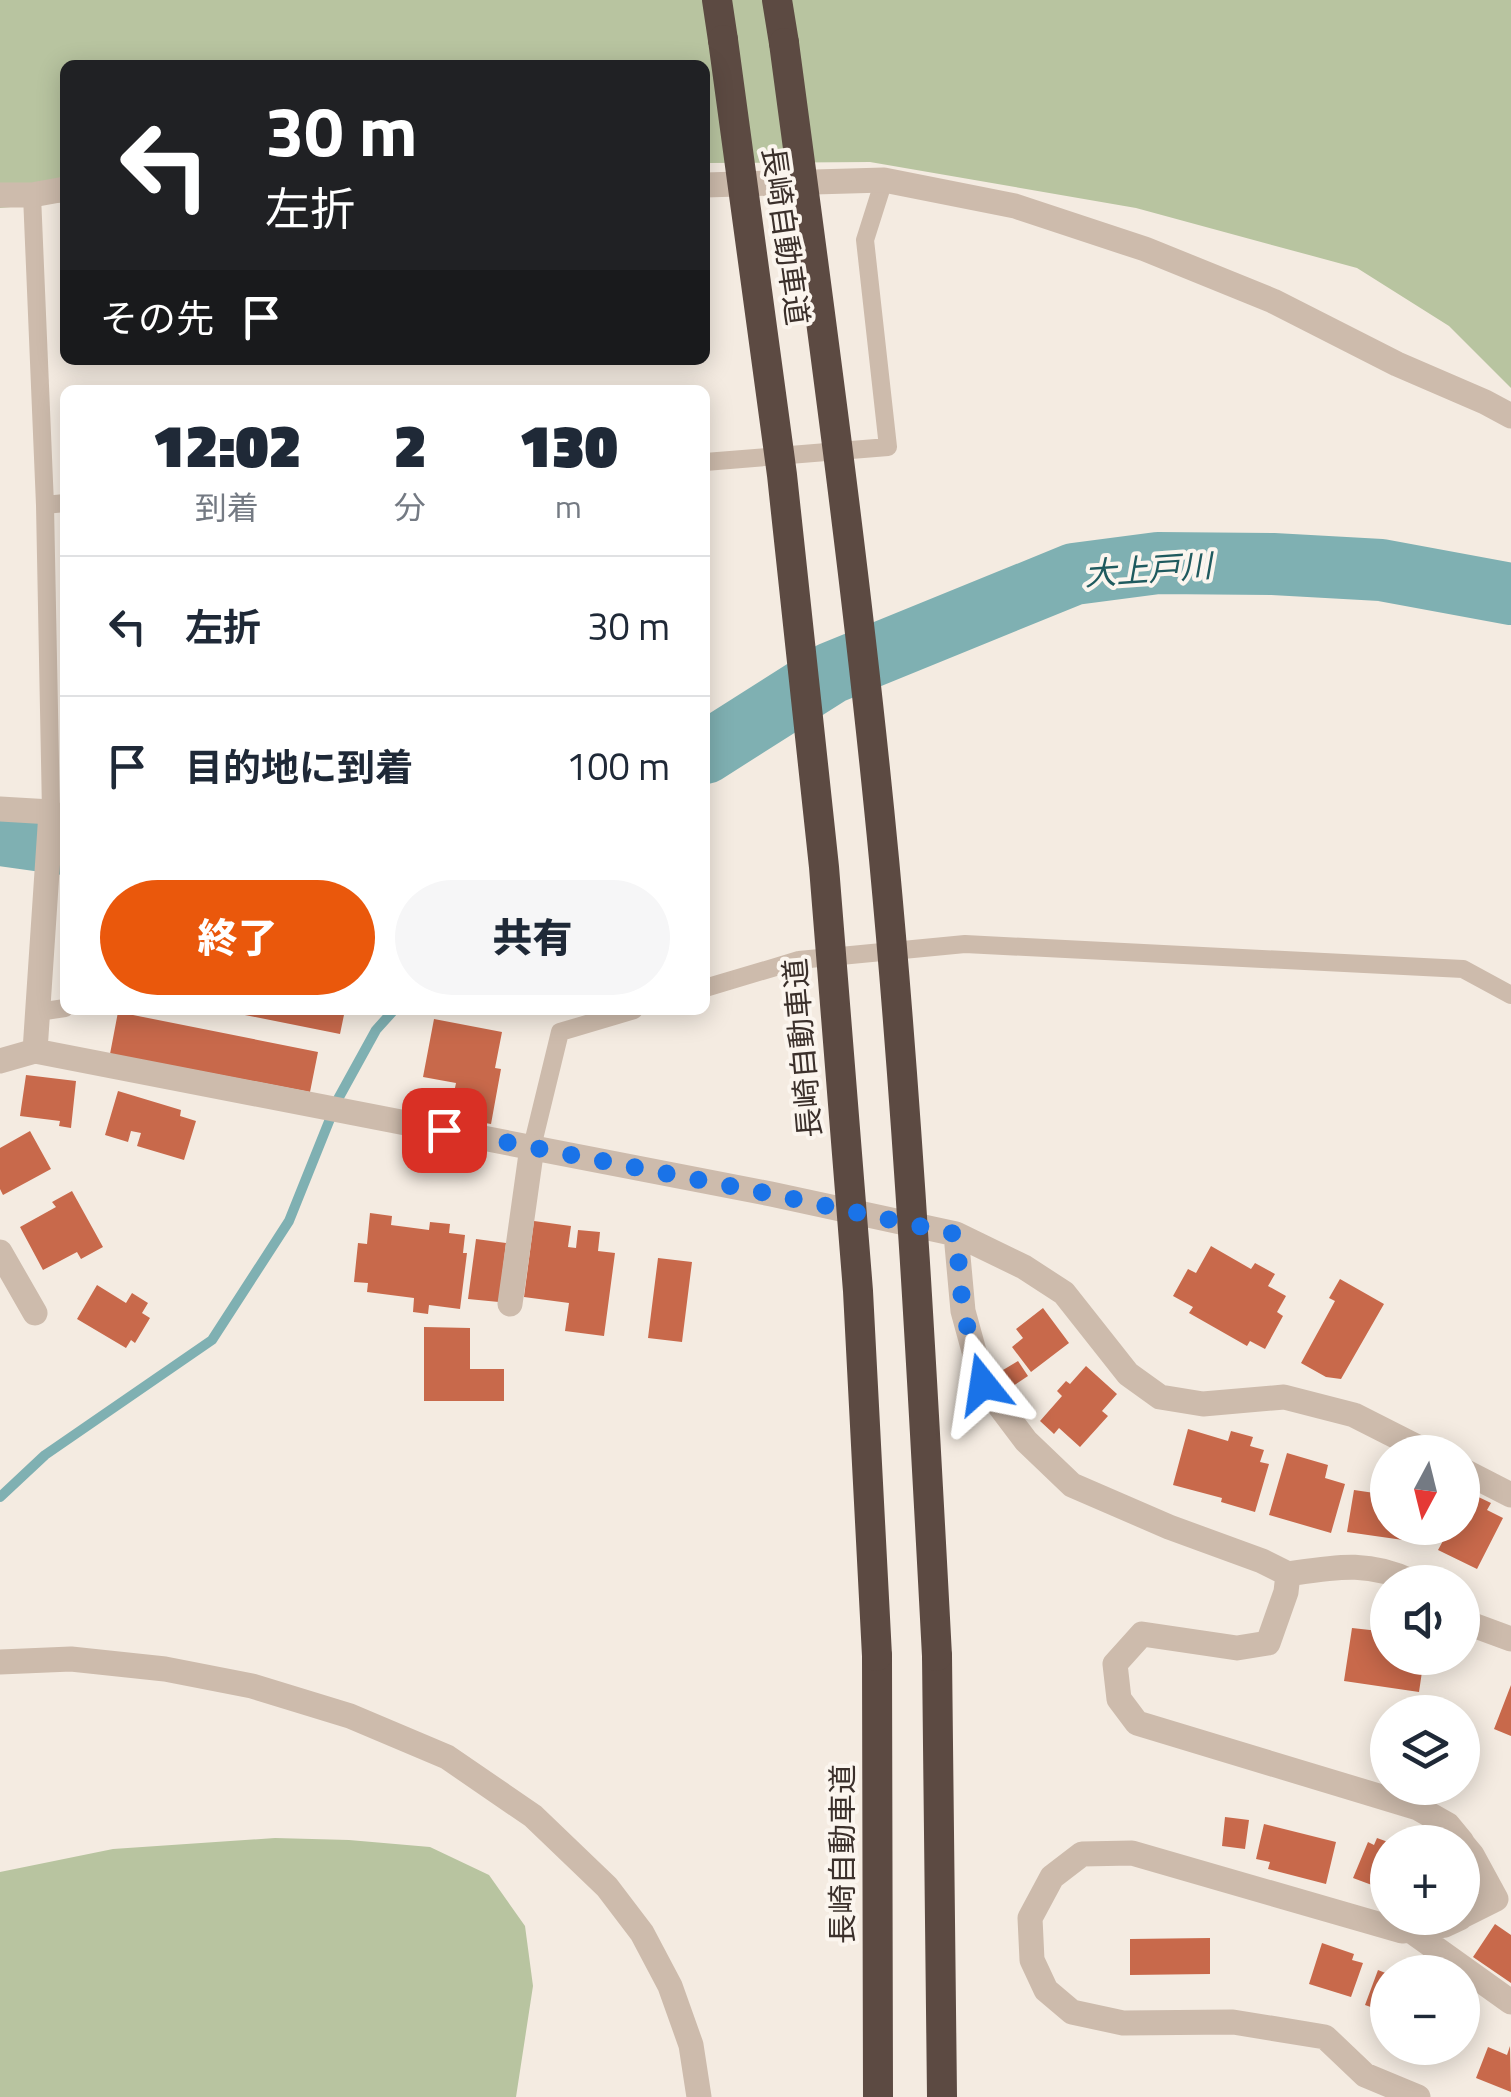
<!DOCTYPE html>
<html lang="ja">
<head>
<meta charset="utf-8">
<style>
	:root { --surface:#fff; --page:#f6f6f7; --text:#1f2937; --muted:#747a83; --line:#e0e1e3; --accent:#ea580c }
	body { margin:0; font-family:"Titillium Web","Noto Sans JP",sans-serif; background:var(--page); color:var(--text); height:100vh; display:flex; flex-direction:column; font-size:38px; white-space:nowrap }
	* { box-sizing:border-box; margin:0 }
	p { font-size:32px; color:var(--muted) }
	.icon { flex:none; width:55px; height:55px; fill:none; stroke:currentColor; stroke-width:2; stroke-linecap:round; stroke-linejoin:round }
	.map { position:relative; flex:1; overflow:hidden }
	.details { position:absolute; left:60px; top:385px; width:650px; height:630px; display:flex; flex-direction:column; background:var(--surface); border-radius:15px; box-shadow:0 5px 25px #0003 }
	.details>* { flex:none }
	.top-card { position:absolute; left:60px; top:60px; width:650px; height:305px; border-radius:15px; box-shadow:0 5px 25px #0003; background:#202124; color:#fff; overflow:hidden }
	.needle { width:65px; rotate:187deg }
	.tools { position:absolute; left:1370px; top:1435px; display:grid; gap:20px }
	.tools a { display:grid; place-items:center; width:110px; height:110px; border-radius:50%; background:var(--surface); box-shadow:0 5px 25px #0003; font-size:50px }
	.pin { position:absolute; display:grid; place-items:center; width:85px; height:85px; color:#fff; margin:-42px; border-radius:20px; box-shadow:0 5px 15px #0006 }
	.me { position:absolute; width:110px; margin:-55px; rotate:345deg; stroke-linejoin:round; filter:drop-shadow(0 0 8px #0008) }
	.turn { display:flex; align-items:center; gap:35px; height:210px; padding:0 40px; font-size:45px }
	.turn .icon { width:130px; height:130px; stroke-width:2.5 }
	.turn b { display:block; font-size:70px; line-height:85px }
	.then { display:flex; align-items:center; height:95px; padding:0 40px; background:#0003; gap:20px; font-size:38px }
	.eta { display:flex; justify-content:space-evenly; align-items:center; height:170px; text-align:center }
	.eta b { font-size:60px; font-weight:800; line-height:70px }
	.cta { display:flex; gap:20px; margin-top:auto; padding:20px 40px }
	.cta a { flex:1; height:115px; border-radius:60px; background:var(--accent); color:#fff; font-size:40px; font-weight:800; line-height:115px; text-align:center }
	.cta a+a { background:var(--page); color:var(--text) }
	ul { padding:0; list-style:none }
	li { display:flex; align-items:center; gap:30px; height:140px; padding:0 40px; border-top:2px solid var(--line) }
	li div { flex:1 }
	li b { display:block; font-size:38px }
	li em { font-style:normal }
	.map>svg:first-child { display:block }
	.green { fill:#b8c4a0 }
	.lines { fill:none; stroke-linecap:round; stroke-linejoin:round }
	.stream { stroke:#7fb0b2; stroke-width:10 }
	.river { stroke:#7fb0b2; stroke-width:62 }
	.building { fill:#c8694b }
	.service { stroke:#cdbbac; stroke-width:18 }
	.minor { stroke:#cdbbac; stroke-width:25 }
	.tertiary { stroke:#cdbbac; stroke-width:25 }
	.motorway { stroke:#5c4a42; stroke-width:30 }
	.motorway-bridge { stroke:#5c4a42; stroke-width:30 }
	.route { stroke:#1a73e8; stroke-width:18; stroke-dasharray:0 32.4 }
	.labels { text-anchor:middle; stroke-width:8; stroke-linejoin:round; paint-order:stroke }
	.street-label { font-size:30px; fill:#3b302b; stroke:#fbf5ee }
	.water-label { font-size:32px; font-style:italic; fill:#1f5a5e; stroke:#fbf5ee }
</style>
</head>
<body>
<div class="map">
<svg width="1511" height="2097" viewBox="0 0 1511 2097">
	<rect width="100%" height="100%" fill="#f4ebe1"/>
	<!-- green -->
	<path class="green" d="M0,0H1511V388L1449,326L1357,268L1136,208L870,162L705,163V65H65V202L0,208Z
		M275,1838L349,1840L430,1847L489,1875L525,1926L533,1986L516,2097H0V1872L113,1849Z"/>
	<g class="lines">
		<!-- stream -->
		<path class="stream" d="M0,1497L45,1455L212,1340L289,1221L338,1099L376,1030L394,1010"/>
		<!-- river -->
		<path class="river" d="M705,753L831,673L1074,574L1158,563L1273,564L1381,570L1511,594
			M0,835L65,844"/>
	</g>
	<!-- building -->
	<path class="building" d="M230,1010H345L340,1034L230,1012Z
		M118,1012L318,1052L310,1092L110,1054Z
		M434,1019L502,1032L495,1068L501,1069L491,1124L449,1117L456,1083L423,1077Z
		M26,1075L76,1081L71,1128L59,1126L60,1121L20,1116Z
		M118,1091L181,1110L180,1116L196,1121L184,1160L137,1146L141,1133L131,1131L128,1142L105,1135Z
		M30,1131L51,1169L3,1195L0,1189V1148Z
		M72,1191L103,1247L81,1259L77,1252L43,1270L20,1227L56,1207L52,1202Z
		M370,1213L392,1216L391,1225L429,1230L430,1222L450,1224L449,1233L465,1235L463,1253H467L460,1309L429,1305L428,1314L413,1312L414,1298L367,1292L368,1283L354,1282L358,1243L367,1244Z
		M534,1221L571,1226L568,1247L576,1248L578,1230L600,1232L598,1251L615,1253L604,1336L565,1331L569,1303L524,1297Z
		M476,1239L506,1243L499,1302L468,1299Z
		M1211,1246L1251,1269L1255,1263L1275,1274L1268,1286L1286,1296L1277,1312L1283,1316L1265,1349L1250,1341L1247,1346L1189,1313L1193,1307L1173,1296L1188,1269L1196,1273Z
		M658,1258L692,1262L682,1342L648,1338Z
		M1340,1279L1384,1304L1341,1379L1326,1377L1301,1363L1335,1301L1329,1298Z
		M97,1285L126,1303L132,1293L148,1303L142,1313L150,1318L135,1343L131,1340L126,1348L77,1319Z
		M1043,1308L1069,1343L1031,1372L1012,1347L1023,1338L1016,1329Z
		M424,1327L470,1328V1369H504V1401H424Z
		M1018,1361L1028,1376L1013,1386L1003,1370Z
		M1086,1366L1117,1394L1102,1411L1108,1416L1080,1447L1059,1428L1054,1434L1040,1421L1062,1396L1057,1391L1066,1381L1070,1384Z
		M1188,1429L1228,1441L1231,1431L1253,1437L1250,1446L1264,1450L1260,1462L1269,1464L1255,1512L1221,1502L1222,1498L1173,1485Z
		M1287,1453L1328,1465L1325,1478L1345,1484L1331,1533L1269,1515Z
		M1354,1490L1388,1495V1528H1419L1417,1542L1347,1532Z
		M1468,1492L1491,1503L1487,1510L1503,1518L1477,1569L1438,1550L1450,1528H1462V1503Z
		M1352,1628L1388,1632V1658H1424L1419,1692L1344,1681Z
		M1511,1685V1736L1494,1729Z
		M1225,1817L1249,1820L1245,1849L1222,1846Z
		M1264,1824L1336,1842L1326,1884L1268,1869L1270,1862L1256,1859Z
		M1377,1838L1388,1842V1891L1353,1878L1368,1842L1374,1845Z
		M1495,1924L1511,1935V1983L1473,1957Z
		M1210,1938V1974L1130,1975V1939Z
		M1322,1943L1354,1954L1352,1960L1363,1963L1351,1997L1309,1984Z
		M1378,1970L1388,1974V2013L1365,2005Z
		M1510,2046L1511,2092L1476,2078L1488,2047L1507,2055Z"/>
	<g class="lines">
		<!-- service -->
		<path class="service" d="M32,195L45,505L51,812
			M705,462L888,447L865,240L884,180
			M45,505L65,503
			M705,988L799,960L965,944L1463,969L1511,995
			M38,1012L65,1008
			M532,1147L560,1032L634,1010"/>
		<!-- minor -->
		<path class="minor" d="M705,185L884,180L1015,206L1145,249L1273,301L1397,364L1485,402L1511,416
			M0,195H32L65,189
			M0,809L51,812L35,1051
			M0,1061L35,1051L771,1194L956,1234L1024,1267L1064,1293L1128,1374L1160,1397L1203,1404L1284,1397L1354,1415L1427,1452
			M956,1234L963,1311L983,1384L1026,1441L1072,1485L1169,1527L1262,1561L1288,1574L1286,1592L1268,1643L1237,1648L1142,1634L1115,1664L1119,1699L1137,1723L1418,1808L1448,1825L1462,1842
			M0,1252L35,1313
			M510,1304L532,1147
			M1462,1470L1511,1495
			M1288,1574C1335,1567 1368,1560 1413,1582
			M1462,1621L1511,1639
			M1462,1843L1472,1855L1496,1899L1462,1916
			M1410,1930L1511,2002
			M1418,2097L1365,2075L1325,2037L1233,2022L1123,2023L1072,2012L1046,1990L1032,1960L1030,1918L1052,1877L1082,1854L1132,1853L1402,1931L1445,1925L1460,1918"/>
		<!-- tertiary -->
		<path class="tertiary" d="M0,1662L71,1659L165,1669L252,1686L350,1716L447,1757L533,1816L607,1887L642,1933L670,1986L691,2045L699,2097"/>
		<!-- motorway -->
		<path class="motorway" d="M717,0L723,40
			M777,0L784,43
			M877,1656L878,2097
			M937,1656L942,2097"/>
		<!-- motorway-bridge -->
		<path class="motorway-bridge" d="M723,40L782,475L824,867L858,1291L877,1656
			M784,43C820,314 858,586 884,859C909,1124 923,1390 937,1656"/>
	</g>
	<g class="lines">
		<!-- route -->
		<path class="route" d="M444,1130L771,1194L956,1234L963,1311L983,1384"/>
	</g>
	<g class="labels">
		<!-- street labels -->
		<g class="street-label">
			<text transform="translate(785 236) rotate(82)" y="10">長崎自動車道</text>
			<text transform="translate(803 1048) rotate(-95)" y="10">長崎自動車道</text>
			<text transform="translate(843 1854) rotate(-90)" y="10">長崎自動車道</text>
		</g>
		<!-- water labels -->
		<g class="water-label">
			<text transform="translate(1148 570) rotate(-4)" y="11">大上戸川</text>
		</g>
	</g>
</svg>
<div class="tools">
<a><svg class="needle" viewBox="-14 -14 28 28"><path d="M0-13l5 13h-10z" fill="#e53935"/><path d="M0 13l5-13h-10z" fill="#747a83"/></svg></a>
<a><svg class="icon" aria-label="sound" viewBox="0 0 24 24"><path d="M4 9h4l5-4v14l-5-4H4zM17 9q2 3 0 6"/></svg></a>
<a><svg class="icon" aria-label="layers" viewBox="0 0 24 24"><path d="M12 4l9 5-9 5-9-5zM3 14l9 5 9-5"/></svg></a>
<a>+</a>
<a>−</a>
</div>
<div class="pin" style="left:444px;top:1130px;background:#d93025"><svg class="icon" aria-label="arrive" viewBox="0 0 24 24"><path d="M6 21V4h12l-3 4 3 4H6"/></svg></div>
<svg class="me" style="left:983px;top:1384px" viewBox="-20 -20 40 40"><path d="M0-17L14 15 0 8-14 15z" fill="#1a73e8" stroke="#fff" stroke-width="4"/></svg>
<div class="top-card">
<div class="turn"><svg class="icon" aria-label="left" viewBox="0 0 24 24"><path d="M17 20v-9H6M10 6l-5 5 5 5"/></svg><div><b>30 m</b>左折</div></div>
<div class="then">その先<svg class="icon" aria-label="arrive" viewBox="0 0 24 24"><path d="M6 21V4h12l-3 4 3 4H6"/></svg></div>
</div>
<section class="details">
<div class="eta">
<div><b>12:02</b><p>到着</p></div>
<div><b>2</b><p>分</p></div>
<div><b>130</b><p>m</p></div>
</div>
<ul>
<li><svg class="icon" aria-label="left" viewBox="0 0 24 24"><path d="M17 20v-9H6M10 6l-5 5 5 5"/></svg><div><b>左折</b></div><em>30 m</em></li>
<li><svg class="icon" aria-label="arrive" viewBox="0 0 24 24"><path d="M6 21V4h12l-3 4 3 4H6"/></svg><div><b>目的地に到着</b></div><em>100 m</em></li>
</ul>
<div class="cta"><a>終了</a><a>共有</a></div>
</section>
</div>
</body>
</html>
